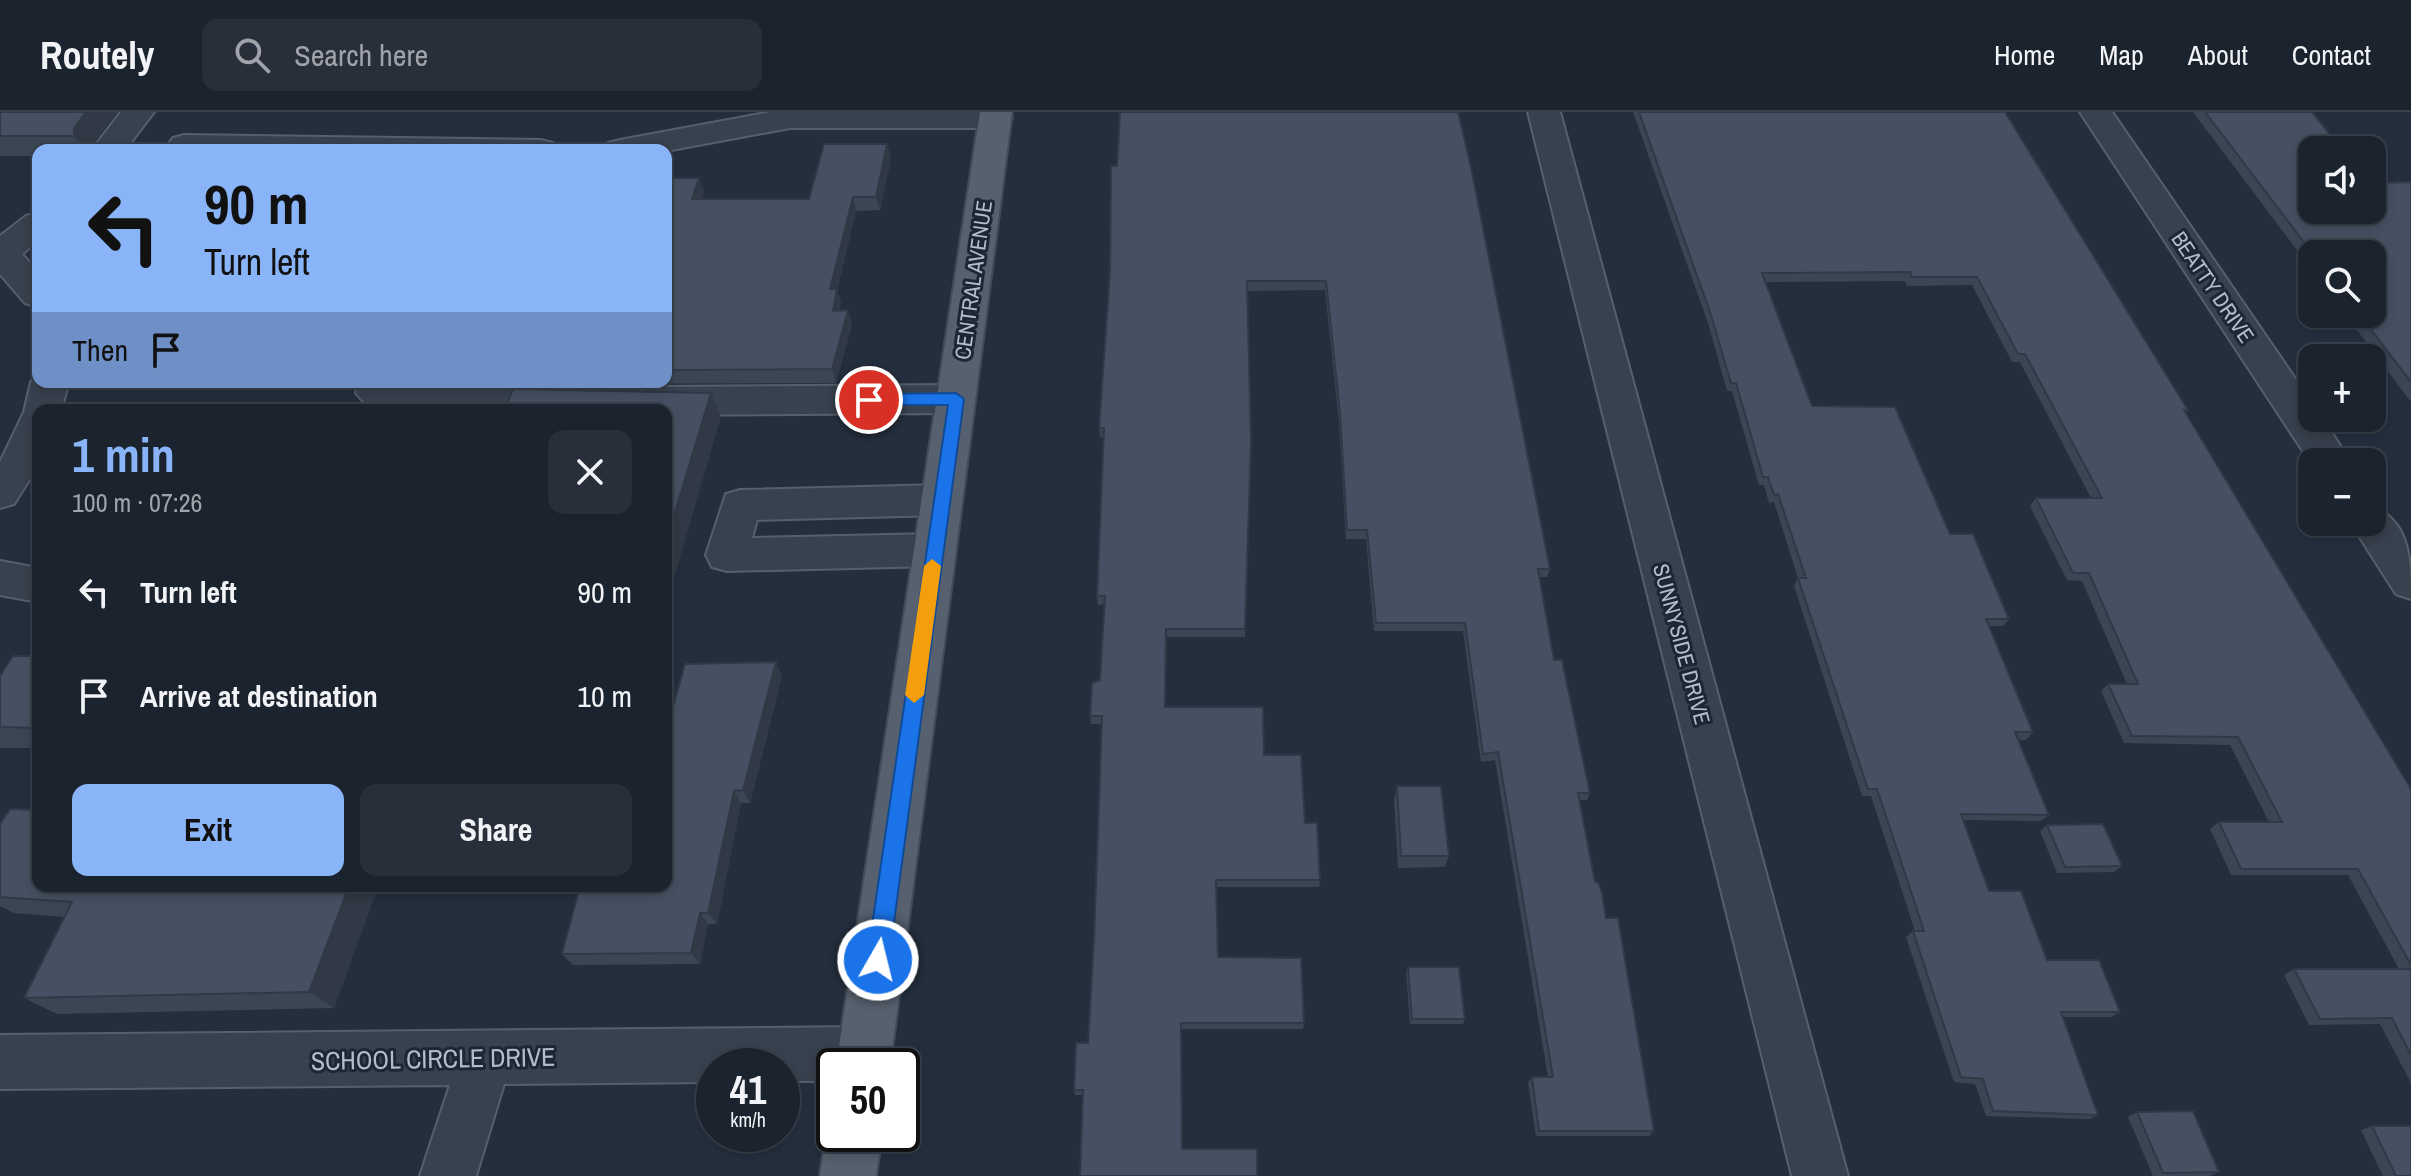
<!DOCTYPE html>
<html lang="en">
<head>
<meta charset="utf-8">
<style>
	:root { --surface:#1b232e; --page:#282f3a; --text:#f1f3f6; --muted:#a0a4aa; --line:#39404a; --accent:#8ab4f8 }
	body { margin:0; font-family:"Archivo Narrow",sans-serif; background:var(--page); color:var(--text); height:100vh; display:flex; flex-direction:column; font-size:30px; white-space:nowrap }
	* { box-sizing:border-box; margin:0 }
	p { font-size:26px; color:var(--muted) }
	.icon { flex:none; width:44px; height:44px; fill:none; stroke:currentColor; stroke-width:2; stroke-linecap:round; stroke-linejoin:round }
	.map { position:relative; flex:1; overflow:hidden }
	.panel { position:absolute; left:32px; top:292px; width:640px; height:488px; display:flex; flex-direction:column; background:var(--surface); border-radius:16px; box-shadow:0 4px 12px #0003,0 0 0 2px var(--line) }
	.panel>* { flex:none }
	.guide { position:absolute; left:32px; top:32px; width:640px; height:244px; border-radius:16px; box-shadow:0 4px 12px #0003,0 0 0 2px var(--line); background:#8ab4f8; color:#111; overflow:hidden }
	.fabs { position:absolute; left:2298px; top:24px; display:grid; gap:16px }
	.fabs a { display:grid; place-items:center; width:88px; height:88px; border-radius:16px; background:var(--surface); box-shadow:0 4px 12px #0003,0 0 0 2px var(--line); font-size:40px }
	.speed { position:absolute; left:696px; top:936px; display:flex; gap:16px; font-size:40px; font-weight:700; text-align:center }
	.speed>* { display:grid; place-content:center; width:104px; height:104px; border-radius:50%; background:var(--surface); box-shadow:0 4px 12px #0003,0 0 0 2px var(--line); line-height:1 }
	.speed small { font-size:20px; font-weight:400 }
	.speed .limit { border:4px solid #111; border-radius:12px; background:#fff; color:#111 }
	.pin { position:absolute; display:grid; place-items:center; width:68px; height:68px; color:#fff; margin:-34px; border:4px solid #fff; border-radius:50%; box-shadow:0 2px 8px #0007 }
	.me { position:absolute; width:88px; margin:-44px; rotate:8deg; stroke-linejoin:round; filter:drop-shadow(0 0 6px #0008) }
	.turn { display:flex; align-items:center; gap:28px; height:168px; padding:0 40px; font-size:36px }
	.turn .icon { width:104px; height:104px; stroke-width:2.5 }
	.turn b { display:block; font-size:56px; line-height:68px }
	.then { display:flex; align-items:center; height:76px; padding:0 40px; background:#0003; gap:16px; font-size:30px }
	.round { display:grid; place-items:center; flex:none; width:84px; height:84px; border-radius:16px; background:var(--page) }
	.overview { display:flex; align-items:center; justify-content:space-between; height:136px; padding:0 40px }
	h1 { font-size:48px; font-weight:800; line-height:60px; color:var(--accent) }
	.primary-button { display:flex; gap:16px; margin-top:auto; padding:16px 40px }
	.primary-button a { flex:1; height:92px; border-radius:16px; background:var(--accent); color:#111; font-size:32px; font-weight:800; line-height:92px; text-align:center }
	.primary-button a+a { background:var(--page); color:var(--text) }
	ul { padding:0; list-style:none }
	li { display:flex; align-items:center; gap:24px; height:104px; padding:0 40px }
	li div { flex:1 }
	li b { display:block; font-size:30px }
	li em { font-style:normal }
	header { display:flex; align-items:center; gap:48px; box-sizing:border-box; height:112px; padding:0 40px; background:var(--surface); border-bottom:2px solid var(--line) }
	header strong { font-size:38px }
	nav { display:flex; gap:44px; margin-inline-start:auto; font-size:28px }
	.search { width:560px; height:72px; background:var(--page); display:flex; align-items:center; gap:20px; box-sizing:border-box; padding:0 28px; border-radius:16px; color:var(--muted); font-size:30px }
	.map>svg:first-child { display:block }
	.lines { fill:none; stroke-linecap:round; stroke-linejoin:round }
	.minor-casing { stroke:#565f6c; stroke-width:4 }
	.major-casing { stroke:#414a57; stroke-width:4 }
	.minor { fill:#38414e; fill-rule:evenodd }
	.major { fill:#56606e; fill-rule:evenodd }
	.wall { fill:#3b4654 }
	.shaded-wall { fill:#303945 }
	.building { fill:#455162; stroke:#303945; stroke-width:2 }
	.route { fill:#1a73e8; stroke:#114b97; stroke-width:2 }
	.slow { fill:#f59e0b }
	.labels { text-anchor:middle; stroke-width:6; stroke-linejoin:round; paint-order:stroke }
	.street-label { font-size:22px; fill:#b4bcc9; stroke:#1d2633 }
	.near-street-label { font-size:26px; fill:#b4bcc9; stroke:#1d2633 }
</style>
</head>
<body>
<header>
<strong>Routely</strong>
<div class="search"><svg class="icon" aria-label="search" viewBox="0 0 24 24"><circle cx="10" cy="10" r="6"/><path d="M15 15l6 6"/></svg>Search here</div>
<nav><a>Home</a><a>Map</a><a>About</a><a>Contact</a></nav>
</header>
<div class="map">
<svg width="2411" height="1064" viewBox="0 0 2411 1064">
	<rect width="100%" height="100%" fill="#242f3e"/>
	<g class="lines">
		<!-- minor casing -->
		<g class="minor-casing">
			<path id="minor" d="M121,0H154L125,38H92Z
				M771,0H1008L1012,6L1007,13L996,16H790L666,39L604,38L608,31L620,28Z
				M1528,0H1560L1848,1064H1792Z
				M2080,0H2112L2312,291V306H2322L2351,350H2312V353Z
				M184,23L541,28L553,31L557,38H171L168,33L173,26Z
				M38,101V129L22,142L38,160V195L25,191L0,162V124L26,104Z
				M38,260V270H69L61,298H38V354L14,392L0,396V350L24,300L31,270Z
				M358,270H396L395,276L570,275L584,279L589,289L584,298H371L356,281Z
				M956,273L970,277L975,287L970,297L956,301L666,303V298H641L636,289L641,279L655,275Z
				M942,373L956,377L962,388L956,399L942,403L757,408L752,426L934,422L949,426L955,438L949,450L934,454L727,459L712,455L706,443L726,382L740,378Z
				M2372,395C2411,408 2411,452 2411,487L2396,482L2350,410H2372Z
				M0,449L38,456V490L0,483Z
				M865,915L884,923L892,942L887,954H834V969H782V954H714V970L504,972L476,1064H420L450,973L0,977V923Z"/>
		</g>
		<!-- major casing -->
		<g class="major-casing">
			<path id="major" d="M980,0H1012L890,954H836Z
				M834,1003V1022H882L876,1064H820L826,1022Z"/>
		</g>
		<!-- minor -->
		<use href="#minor" class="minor"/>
		<!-- major -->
		<use href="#major" class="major"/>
	</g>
	<!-- wall -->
	<path class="wall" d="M0,0H117L90,36V38H38V44H0Z
		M1458,0L1550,457L1547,465H1539L1554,548L1590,681L1587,688H1580L1595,770L1606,806L1654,1019L1649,1024H1536L1528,970L1532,965H1548L1495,648L1481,650L1463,519H1374L1366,427H1346L1339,310L1325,178L1247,179L1251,329L1245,525H1167L1165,595L1264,643L1305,711L1320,768L1319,775H1216L1218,845L1304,911L1303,917H1182L1080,1064L1083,983H1075L1074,978L1088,931L1094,827L1102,612H1091L1090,604L1100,568L1104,492L1098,493L1097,484L1104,325H1100L1099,316L1117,54Z
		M1633,0H2005L2188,298L2185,301L2411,677V971L2380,912L2309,913L2284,863L2294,857H2399L2348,763H2231L2210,717L2219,710H2269L2230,633L2124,631L2101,579L2108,572H2127L2082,469L2067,468L2030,394L2036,386H2091L2020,250H2012L1972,173L1907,174L1905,169L1765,170L1812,294L1950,422L2009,507L2003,514H1989L2033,620L2026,628H2018L2049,703L2041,709L1964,708L1989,779L2047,848L2120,900L2111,905H2063L2098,1003L2090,1007L1986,1004L1975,972L1954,970L1906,825L1913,819H1915L1871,684H1862L1794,474L1798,466L1774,390L1769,391L1764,373H1759L1732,279H1727L1708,211Z
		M2193,0H2312V98L2411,70V290L2345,202H2372V142H2312V158Z
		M887,32L891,46L880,98L856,99L837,179L841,190L839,199L848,198L852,212L836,271L538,272L536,270H666V66H699L704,80L701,87H809Z
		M38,544V636H0V564Z
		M776,550L782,564L750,691H741L717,812H708L700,852L573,853L562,842L666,774Z
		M1397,674L1449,744L1445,755L1398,756L1394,687Z
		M0,712L38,774H378L334,896L57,902L24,886L64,805L14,801L0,794Z
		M2047,713L2122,754L2114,760L2057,761L2040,719Z
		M1408,855L1465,907L1463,912H1410L1406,860Z
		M2137,1000L2219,1060L2210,1064H2153L2128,1005Z
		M2372,1014L2411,1064H2383L2361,1018Z"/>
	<!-- shaded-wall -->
	<path class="shaded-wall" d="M86,0H117L90,36V38H85L74,24V16Z
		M887,32L891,46L880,98L876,85Z
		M699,66L704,80L697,101L692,87Z
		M853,85L856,99L837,179L841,190L837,213L833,199L830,177Z
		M848,198L852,212L836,271L832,257Z
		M711,281L721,305L666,494V430Z
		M776,550L782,564L750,691L743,678Z
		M734,679L741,691L717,812L708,801Z
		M349,774H378L334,896L309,880Z
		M700,801L708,812L700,852L691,841Z"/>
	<!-- building -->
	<path class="building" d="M0,0H86L74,16V24H0Z
		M1120,0H1458L1471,55L1550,457H1538L1554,548H1562L1590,681H1578L1595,770H1598L1602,780L1606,806H1618L1654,1019H1539L1532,965H1553L1498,640L1483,642L1465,511H1376L1367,418H1347L1340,301L1326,169H1247L1251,329L1245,517H1166L1165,595H1263L1264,643H1301L1305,711H1317L1320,768H1216L1218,845L1301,846L1304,911H1181L1182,1037H1257V1064H1080L1083,978H1074L1076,931H1088L1094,827L1102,604H1090L1092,571L1100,568L1105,484H1097L1104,316H1099L1110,159L1111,54H1117Z
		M1639,0H2005L2188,298H2184L2411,677V853L2358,757H2241L2219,710H2282L2238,625L2132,624L2108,572H2138L2089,461H2073L2036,386H2102L2025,242H2018L1977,165H1912L1910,160L1762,161L1812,294L1895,295L1950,422H1973L2009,507H1986L2033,620H2015L2049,703L1961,702L1989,779H2021L2047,848H2099L2120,900H2061L2098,1003L1993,999L1983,967L1961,965L1913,819H1924L1877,677H1868L1798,466H1806L1778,382L1774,383L1768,365H1763L1736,271H1731L1711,203Z
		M2205,0H2312L2342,38H2312V98H2372V71L2411,70V270L2359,202H2372V142H2313Z
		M824,32H887L876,85H853L830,177H837L833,199L848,198L832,257L666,258V66H699L692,87H809Z
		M513,277L711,281L666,430V298H474L476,293L507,292Z
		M13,544H38V616L0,615V564Z
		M776,550L743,678L734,679L708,801H700L691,841L562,842L580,774H666V619L685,552Z
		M1397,674H1441L1449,744H1401Z
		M10,697L38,698V774H349L309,880L24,886L72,790L0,785V712Z
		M2103,712L2122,754L2065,755L2047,713Z
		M1408,855H1459L1465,907H1412Z
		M2294,857H2411V943L2392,906L2320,907Z
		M2193,999L2219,1060L2163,1061L2137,1000Z
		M2372,1014H2411V1064H2396Z"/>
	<!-- route -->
	<path class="route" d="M956,281L964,287L889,848L886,855L878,858L870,855L867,848L948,293H869L861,288L869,282Z"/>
	<!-- slow -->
	<path class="slow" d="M932,447L941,454L924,583L914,591L905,583L924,454Z"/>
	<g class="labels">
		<!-- street labels -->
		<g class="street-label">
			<text transform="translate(973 168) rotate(-82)" y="8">CENTRAL AVENUE</text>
			<text transform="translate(2213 175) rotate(56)" y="8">BEATTY DRIVE</text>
			<text transform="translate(1682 532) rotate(75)" y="8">SUNNYSIDE DRIVE</text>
		</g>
		<!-- near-street labels -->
		<g class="near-street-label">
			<text transform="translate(433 947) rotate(-1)" y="9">SCHOOL CIRCLE DRIVE</text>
		</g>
	</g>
</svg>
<div class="fabs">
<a><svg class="icon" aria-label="sound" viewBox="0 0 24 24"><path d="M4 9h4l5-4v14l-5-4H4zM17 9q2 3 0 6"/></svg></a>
<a><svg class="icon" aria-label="search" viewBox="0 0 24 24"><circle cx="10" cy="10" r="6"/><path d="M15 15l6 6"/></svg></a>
<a>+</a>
<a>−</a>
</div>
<div class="speed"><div>41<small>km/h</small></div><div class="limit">50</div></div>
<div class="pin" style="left:869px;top:288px;background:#d93025"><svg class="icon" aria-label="arrive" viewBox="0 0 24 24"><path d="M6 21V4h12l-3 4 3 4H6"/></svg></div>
<svg class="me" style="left:878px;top:848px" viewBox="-20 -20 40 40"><circle r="17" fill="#1a73e8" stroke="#fff" stroke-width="3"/><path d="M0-11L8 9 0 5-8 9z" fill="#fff"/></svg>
<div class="guide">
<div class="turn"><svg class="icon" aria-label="left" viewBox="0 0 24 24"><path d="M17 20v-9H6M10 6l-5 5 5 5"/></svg><div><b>90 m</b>Turn left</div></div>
<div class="then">Then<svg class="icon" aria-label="arrive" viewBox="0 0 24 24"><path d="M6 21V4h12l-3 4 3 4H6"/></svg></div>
</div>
<section class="panel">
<div class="overview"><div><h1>1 min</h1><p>100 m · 07:26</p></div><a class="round"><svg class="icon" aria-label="close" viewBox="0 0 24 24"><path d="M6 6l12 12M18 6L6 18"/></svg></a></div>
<ul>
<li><svg class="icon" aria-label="left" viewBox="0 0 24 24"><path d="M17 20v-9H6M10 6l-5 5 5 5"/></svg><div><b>Turn left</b></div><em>90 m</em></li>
<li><svg class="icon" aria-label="arrive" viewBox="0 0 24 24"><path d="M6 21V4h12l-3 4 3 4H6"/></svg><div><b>Arrive at destination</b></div><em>10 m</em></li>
</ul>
<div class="primary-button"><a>Exit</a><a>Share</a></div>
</section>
</div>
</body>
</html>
